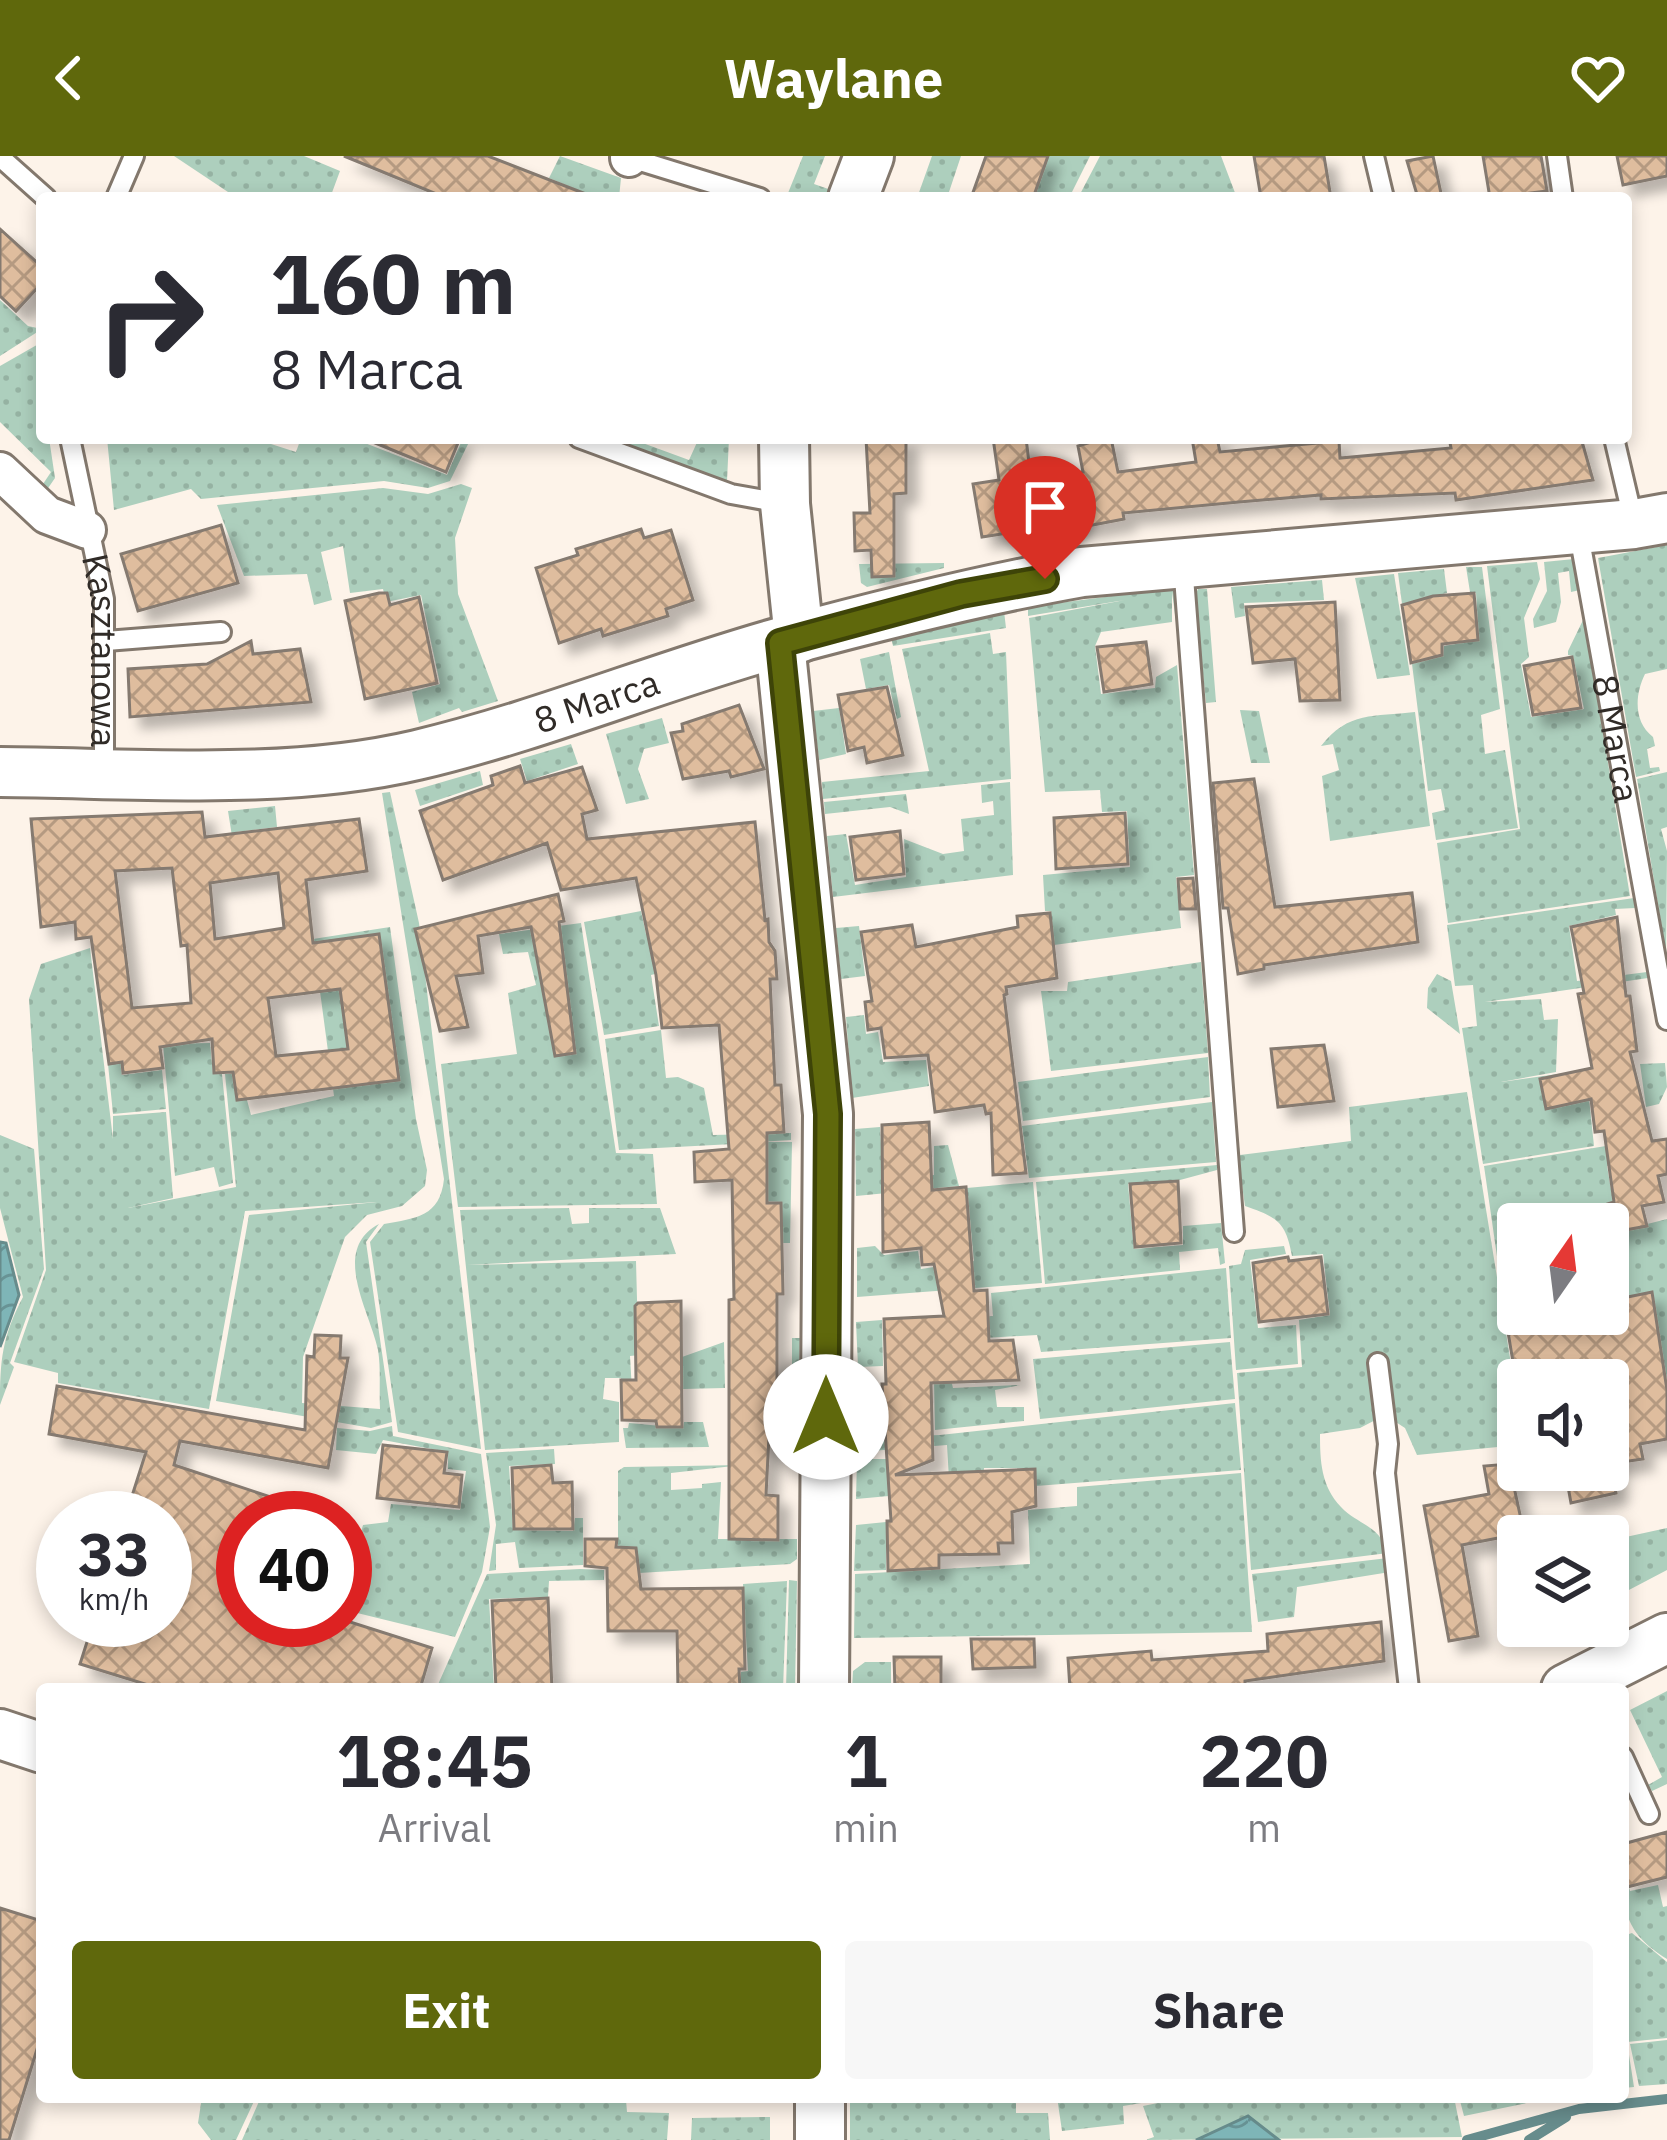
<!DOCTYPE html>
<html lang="en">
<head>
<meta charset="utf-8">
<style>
	:root { --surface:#fff; --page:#f7f7f7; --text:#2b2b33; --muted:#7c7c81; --accent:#5f680c }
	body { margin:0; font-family:"IBM Plex Sans",sans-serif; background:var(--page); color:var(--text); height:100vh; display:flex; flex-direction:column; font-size:45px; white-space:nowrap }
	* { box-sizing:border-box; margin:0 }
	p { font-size:39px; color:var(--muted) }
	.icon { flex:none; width:66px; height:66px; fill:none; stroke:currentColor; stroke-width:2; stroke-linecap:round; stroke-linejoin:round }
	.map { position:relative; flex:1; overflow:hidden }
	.details { position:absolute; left:36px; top:1527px; width:1593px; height:420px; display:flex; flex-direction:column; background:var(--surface); border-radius:12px; box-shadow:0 6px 18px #0003 }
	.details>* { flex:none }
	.top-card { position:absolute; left:36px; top:36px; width:1596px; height:252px; border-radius:12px; box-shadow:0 6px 18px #0003; background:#fff; color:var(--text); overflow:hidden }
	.needle { width:78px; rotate:14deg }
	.controls { position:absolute; left:1497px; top:1047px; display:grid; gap:24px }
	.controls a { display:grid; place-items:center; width:132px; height:132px; border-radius:12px; background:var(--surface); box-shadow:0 6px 18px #0003; font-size:60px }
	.speed { position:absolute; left:36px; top:1335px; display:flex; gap:24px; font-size:60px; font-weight:700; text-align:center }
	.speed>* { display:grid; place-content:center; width:156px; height:156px; border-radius:50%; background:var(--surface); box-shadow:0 6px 18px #0003; line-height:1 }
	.speed small { font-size:30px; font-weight:400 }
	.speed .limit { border:18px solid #d22; background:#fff; color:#111 }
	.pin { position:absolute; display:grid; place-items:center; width:102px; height:102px; color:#fff; margin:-123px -51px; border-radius:50% 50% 50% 0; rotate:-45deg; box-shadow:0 0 12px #0007 }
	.pin .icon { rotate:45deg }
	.me { position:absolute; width:132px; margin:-66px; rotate:0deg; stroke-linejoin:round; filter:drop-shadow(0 0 9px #0008) }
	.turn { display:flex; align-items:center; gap:42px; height:252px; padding:0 36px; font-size:54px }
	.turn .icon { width:156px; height:156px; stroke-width:2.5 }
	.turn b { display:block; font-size:84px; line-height:102px }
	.eta { display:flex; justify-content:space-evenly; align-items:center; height:204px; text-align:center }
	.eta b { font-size:72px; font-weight:800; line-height:84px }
	.primary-button { display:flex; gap:24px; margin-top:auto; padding:24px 36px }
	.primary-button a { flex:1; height:138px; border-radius:12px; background:var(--accent); color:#fff; font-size:48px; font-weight:800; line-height:138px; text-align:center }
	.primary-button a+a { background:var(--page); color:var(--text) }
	header { display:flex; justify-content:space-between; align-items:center; height:156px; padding:0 36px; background:var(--accent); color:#fff; font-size:54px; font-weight:800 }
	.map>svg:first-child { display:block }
	.grass { fill:url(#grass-dots) }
	.water { fill:url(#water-waves); stroke:#678c8c; stroke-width:3 }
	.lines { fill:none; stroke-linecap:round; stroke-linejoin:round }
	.stream { stroke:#678c8c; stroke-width:10 }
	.building { fill:url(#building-cross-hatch); stroke:#857a70; stroke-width:3; fill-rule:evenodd; filter:url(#shadow) }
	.service-casing { stroke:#83786d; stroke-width:24 }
	.minor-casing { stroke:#83786d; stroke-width:42 }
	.tertiary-casing { stroke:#83786d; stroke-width:54 }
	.service { stroke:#fff; stroke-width:18 }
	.minor { stroke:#fff; stroke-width:36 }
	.tertiary { stroke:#fff; stroke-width:48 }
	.route-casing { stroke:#3e4408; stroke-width:30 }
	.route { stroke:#5f680c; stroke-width:21 }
	.labels { text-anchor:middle; stroke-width:10; stroke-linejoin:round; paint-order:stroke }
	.street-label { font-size:36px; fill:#302b27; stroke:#fff }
</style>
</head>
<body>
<header><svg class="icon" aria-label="back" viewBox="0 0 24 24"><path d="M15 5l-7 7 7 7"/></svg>Waylane<svg class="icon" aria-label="heart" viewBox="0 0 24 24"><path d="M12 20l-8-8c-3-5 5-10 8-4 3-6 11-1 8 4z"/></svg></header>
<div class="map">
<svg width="1667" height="1984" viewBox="0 0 1667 1984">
	<defs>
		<pattern id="grass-dots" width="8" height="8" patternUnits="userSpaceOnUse" patternTransform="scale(3)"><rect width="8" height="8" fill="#adcfbd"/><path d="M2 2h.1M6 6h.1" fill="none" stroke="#95b2a2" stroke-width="1.8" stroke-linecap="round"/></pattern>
		<pattern id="water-waves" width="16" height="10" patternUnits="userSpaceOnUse" patternTransform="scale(3)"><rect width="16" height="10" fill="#7eb5b7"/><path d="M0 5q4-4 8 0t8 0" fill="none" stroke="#689395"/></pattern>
		<pattern id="building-cross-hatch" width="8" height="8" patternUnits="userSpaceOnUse" patternTransform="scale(3)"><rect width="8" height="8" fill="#dfbd9e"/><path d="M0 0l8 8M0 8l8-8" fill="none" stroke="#b59a81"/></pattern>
		<filter id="shadow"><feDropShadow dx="11" dy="11" stdDeviation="6" flood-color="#0004"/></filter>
	</defs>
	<rect width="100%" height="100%" fill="#fdf3e9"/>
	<!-- grass -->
	<path class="grass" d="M174,0H304L340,15L330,42H237Z
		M560,0L621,22L619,42H584L585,37L549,22Z
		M803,0H825L814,28L834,35L832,42H786Z
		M932,0H961L947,42H917Z
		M1048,0H1090L1069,42H1033Z
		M1100,0H1221L1237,42H1078Z
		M0,144L28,170L42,173L0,200Z
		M42,186V282H49L55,322L42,341L43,328L51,316L0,266V210Z
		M107,282H272L271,288L296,296L301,282H352L447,319L463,282H471L450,325L428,332L384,325L201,343L191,333L114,354Z
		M607,282H629L689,304L699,282H729L727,325Z
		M461,328L472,332L455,382L458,438L498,545L462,556L459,552L419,567L412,536L440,528L421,439L386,446L383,433L350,437L343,390L321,396L332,444L314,449L307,418L244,420L217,349L383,332L428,338Z
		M1667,389V513L1645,518C1635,538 1633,566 1653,581L1655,590L1647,593L1650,612L1659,611L1660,615L1636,621L1598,402Z
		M1574,403L1580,434L1571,436L1569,415L1558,417L1561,446L1556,466L1534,472L1533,463L1547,435L1544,406Z
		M1537,406L1540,423L1524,462L1529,501L1521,508L1531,561L1584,553L1573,500L1568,499V495L1584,462L1630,740L1448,767L1437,687L1520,673L1487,410Z
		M944,407V412L867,431L861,427L859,408Z
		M1466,411H1482L1500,553L1481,559L1485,598L1505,594L1518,672L1436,684L1432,657L1445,654L1441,633L1428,635L1412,508L1443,500L1444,490L1479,484L1476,437L1470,436Z
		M1444,413L1447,437L1402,448L1398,417Z
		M1394,418L1410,519L1377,523L1355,422Z
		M1322,424L1324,444L1244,447L1245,460L1235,462L1231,431Z
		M1174,432L1180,465L1176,466L1172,436V466L1101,476L1095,490L1101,538L1155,532L1156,521L1177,509L1194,719L1176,721L1181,772L1054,789L1051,755H1045L1043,719L1130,711L1127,655L1102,656L1100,634L1045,636L1029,462L1125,444L1028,460V451Z
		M1198,433H1207L1216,546L1206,547L1195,440Z
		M1004,455L1006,472L893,490L891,481Z
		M990,477L993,498L1006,496L1011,623L823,643L822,626L929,615L902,493Z
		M889,496L901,561L897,563L889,529L866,533L860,503Z
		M839,552L846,598L819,604L813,555Z
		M1240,554L1259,555L1270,607H1251Z
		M1415,556L1430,670L1330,685L1322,620L1339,614L1333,588L1321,590C1348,555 1374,561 1415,556Z
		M662,562L669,587L644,593L638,613L649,643L626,648L606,578Z
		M571,588L578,608L527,625L520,603Z
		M480,615L483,629L420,650L415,634Z
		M1667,616V671L1661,673L1667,695L1666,796L1637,623Z
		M1010,626L1013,719L833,741L827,680L846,678L855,729L906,721L904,683L943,698L964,695L961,663L994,659L993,645L982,647L981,629Z
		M390,636L419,767L481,1293L398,1276L370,1086L384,1068C416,1062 440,1061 444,1023L382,637Z
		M906,638L909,658L890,651L825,658L824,646Z
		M275,650L277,671L236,676L237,693H234L228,655Z
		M1634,742L1635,752L1615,753L1616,759L1569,770L1577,825L1647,816L1648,822L1485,846L1541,843L1544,864L1558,863L1556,916L1501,926L1586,914L1594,990L1483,1008L1462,872L1477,870L1473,829L1455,830L1447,769Z
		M641,755L646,778L686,768L659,817L651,819L659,870L604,879L584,766Z
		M581,767L616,997L653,998L657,1048L458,1051L441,908L517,898L508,837L536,829L528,796L503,798L499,778Z
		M859,770L865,820L841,823L836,772Z
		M390,771L416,963L427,1014L425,1030L402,1050L367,1059L345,1081L303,1201L302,1247L380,1253C379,1234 381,1212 378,1194C370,1155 330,1094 379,1068L366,1086L392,1266L371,1272L216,1245L249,1059L377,1046L245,1055L209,1253L58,1227V1217L14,1206L46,1114L29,843L41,808L90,792L113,983V960L166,956L173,1042L128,1052L236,1031L225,918H232L236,944H247L251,959L334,940L313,783Z
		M1201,806L1208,897L1051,915L1041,835H1067L1068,826Z
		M1437,818L1451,825L1460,878L1427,852L1428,832Z
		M864,859L866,878L878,876L883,906L926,904L929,930L852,942L846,861Z
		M104,868L119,889L122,919L162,914L166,953L113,958Z
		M661,874L666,922L678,921L704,932L713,979L791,977V984L757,986H792L790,1087H782L781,1046L752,1045L768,1009L767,995H753L752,987L619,994L605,883Z
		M210,887L213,918H222L233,1027L219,1031L214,1011L175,1020L163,888Z
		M1208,901L1210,941L1023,965L1018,926Z
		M1665,907L1667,931L1659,948L1646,951L1640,908Z
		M1467,936L1518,1251V1289L1417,1299L1405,1272L1385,1259L1360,1272L1320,1278C1320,1305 1321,1330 1341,1351C1358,1369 1380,1369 1388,1397L1251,1414L1237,1217L1302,1211L1299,1164L1330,1159L1323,1098L1292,1100C1286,1066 1277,1061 1245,1050L1232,959L1234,949L1240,999L1351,985L1349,951Z
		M1212,946L1216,1006L1029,1022L1022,970Z
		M880,971L883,1022L934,1019V990L948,989L959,1030L856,1040L855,973Z
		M0,979L34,993L44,1113L10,1207L14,1211L0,1249C0,1204 2,1181 23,1141L0,1052Z
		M1630,986L1634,1004L1607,1010L1613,1045L1603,1050L1606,1068H1518V1158H1535L1506,1163L1484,1010Z
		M1217,1009V1014L1180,1024L1128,1028L1134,1093L1183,1089V1070L1221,1067L1225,1107L1220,1109L1218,1092L1179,1096L1180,1114L1045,1128L1036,1026Z
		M1033,1026L1042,1127L857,1141V1092L875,1090L884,1099L918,1095L921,1113L974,1105L967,1032Z
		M569,1052L572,1068L589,1067V1052H660L676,1098L467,1109L636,1105L638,1182L649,1198L630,1200L632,1235L621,1234V1222H605L603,1243L619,1246V1286L485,1294L460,1054Z
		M1667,1063V1225L1653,1136L1608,1144V1078Z
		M1284,1090L1286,1098L1250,1104L1258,1172L1296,1169L1298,1208L1236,1214L1229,1110L1241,1108L1245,1094Z
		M1226,1112L1231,1182L1041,1196L1037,1179L984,1182L960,1164L993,1160L991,1137Z
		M882,1164L883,1210L858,1211L856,1166Z
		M792,1182H800L797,1288H735L736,1282L778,1281L777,1234L789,1235L792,1276Z
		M724,1186L725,1232L683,1233L682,1201Z
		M1230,1186L1235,1243L1040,1263L1033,1203Z
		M951,1224L953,1232L1020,1229L995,1234L997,1251H1024V1265L935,1274L934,1225Z
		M880,1233L882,1277L858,1279L857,1234Z
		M1235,1247L1241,1314L1036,1330L1035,1312H984L983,1332L949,1323L947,1289L858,1296L857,1282L940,1279Z
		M684,1266H703L709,1291L626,1292L623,1272H628L629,1267L683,1272Z
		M392,1270L393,1280L481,1298L490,1371L482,1416L455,1481L345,1454V1432L363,1369L388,1366L391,1348L460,1354L466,1315L448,1313V1296L383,1284L376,1298L336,1294L337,1272L370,1275Z
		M554,1293L555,1308L509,1310L513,1374L573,1375L575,1362H583V1409L519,1412L515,1386L496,1388V1414L489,1415L496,1369L486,1297Z
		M857,1303H888L889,1340L856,1343Z
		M742,1309L671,1317V1334L702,1332V1328L721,1326L718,1383H797V1403L790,1408L639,1417L636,1391L618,1390V1315L624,1311Z
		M1241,1317L1252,1476L854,1482L855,1418L1030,1408L1028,1354L1077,1350V1331Z
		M886,1366V1414L854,1415L856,1369Z
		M1667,1372V1414L1608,1445V1404L1615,1401L1612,1384Z
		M1388,1402L1390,1416L1297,1431L1294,1461L1258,1466L1252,1418Z
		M580,1413L604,1414V1424L549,1425L548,1441L489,1443L494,1533H436L487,1418Z
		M789,1424L797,1425L795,1533H786Z
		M787,1425L783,1533H741V1516L748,1515L743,1428Z
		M865,1506H891V1533H852L853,1515Z
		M1667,1535V1628L1652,1635L1648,1629L1662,1621L1630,1554Z
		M1623,1707L1630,1735L1658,1729L1663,1751L1667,1750V1803C1624,1776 1623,1755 1623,1707Z
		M1632,1777L1667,1806V1882L1627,1886L1634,1931L1623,1932V1780Z
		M1667,1884V1928L1639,1930L1630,1888Z
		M202,1941L228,1944L256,1941L236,1984H211L198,1967Z
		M261,1941H615L626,1944L627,1956L669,1957L667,1984H242Z
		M850,1941H1016V1957H1048L1050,1984H850Z
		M1057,1941H1178L1123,1950L1124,1968L1062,1975Z
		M1187,1941H1454L1462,1981L1145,1984L1154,1981L1143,1950Z
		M1459,1941H1556L1464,1960Z
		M770,1961V1984H691L692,1962Z"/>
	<!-- water -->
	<path class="water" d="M0,1086L6,1087L19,1139L0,1191Z
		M1248,1960L1279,1984H1196Z"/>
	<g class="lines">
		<!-- stream -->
		<path class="stream" d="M1467,1984L1579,1953L1667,1943
			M1529,1984L1566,1961"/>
	</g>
	<!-- building -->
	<path class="building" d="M344,0H488L591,40L446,42Z
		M986,0H1048L1033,42H971Z
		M1254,0H1324L1331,42H1261Z
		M1433,0L1442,42H1418L1407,5Z
		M1483,0H1541L1547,35L1490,42Z
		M1617,0H1667V20L1623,29Z
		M0,73L42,111V127L16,155L0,140Z
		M363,282H460L446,316Z
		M866,282H906V337L894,338V420L872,421L871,394L855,395L854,357H870Z
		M993,282H1026L1031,323L1083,316L1078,290L1104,282H1111L1118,316L1196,306L1192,282H1217L1220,296L1339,285L1340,302L1451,292L1449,282H1581L1593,324L1456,344L1455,337L1321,343V339L1239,346L1123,357L1124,363L1041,379L1040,372L982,381L973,328L999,324Z
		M221,369L238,427L138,455L121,398Z
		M641,373L644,382L671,374L693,444L666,453L668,460L603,480L601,473L559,487L536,412L578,399L576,393Z
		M379,437H387L390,449L419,441L437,527L365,543L345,445Z
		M1474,437L1478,484L1442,488V499L1411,507L1402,449L1433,440Z
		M1335,446L1340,544L1300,545L1295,503L1253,507L1246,451Z
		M251,485L253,498L300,493L311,546L130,561L128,513L207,508Z
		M1146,486L1152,528L1104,536L1097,491Z
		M1572,501L1581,552L1533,559L1524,510Z
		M887,531L903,599L867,607L864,591L848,595L838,539Z
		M739,549L764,613L731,621L729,615L683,623L671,577L683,575L682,568Z
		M520,610L525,627L582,611L597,654L582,658L587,683L755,666L765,764L768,763L769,786L775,795L777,823H770L775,929H781L784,976L767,977V1047H781L783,1138H777V1280H769L766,1339L778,1340V1384L729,1383V1144L734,1143L732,1024L695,1026L694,996L729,993L719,869L662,872L656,819L636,722L561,734L547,687L443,724L420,655L493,629L491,620Z
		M1254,623L1275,751L1412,737L1418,786L1264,809V813L1238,818L1228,752H1223L1213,627Z
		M202,656L205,681L359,663L367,715L306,724L313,787L379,778L399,924L237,944L233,916L214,917L212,883L160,891L163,912L123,917L122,906L109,908L91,781L76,783L75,766L41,771L31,663ZM172,712L181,790L187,789L191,847L132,852L115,715ZM278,717L284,772L215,783L210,727ZM340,833L348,893L276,900L268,842Z
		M1125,657L1128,708L1056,713L1054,662Z
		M900,675L904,718L856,724L850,681Z
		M1193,722L1196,753H1180L1178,723Z
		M558,738L564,765L559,766L575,897L555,900L531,771L478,780L483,817L456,820L468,871L440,875L415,773Z
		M1050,757L1057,822L1006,831L1007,838L1004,839L1026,1017L993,1019L991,957L986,958L984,949L935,956L928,899L885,902L881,872L868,874L865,846L872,845L861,776L912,769L916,791L1018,771L1017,760Z
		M1617,761L1626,840H1630L1637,895L1630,896L1652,985L1667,983V1018L1658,1020L1664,1046L1642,1050L1647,1070L1609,1077L1604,1049L1614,1046L1604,975L1595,976L1591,943L1546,953L1540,923L1592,912L1578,838L1584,837L1571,771Z
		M1324,889L1334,945L1278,951L1271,893Z
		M929,966L932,1034L966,1031L974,1135L987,1134L989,1185L1013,1184L1019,1224L931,1227L933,1304L895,1319L1035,1313L1036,1350L1012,1356L1013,1387H998L999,1398L939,1399V1412L888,1415L887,1365H891L882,1228H886L884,1163L944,1160L934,1108L922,1109L921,1092L883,1096L882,969Z
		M1178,1025L1181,1087L1135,1091L1130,1028Z
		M1288,1101L1289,1105L1321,1101L1328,1158L1259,1166L1253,1107Z
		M1652,1136L1667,1234V1283L1640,1288L1643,1303L1608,1308V1224H1516L1506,1164L1537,1158H1608V1145Z
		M681,1145L682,1271H657L656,1265L622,1264L621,1224H636L635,1150L638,1147Z
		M315,1179L341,1180L340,1202H348L328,1312L180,1285L174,1309L319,1357L318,1362H243V1464H344L432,1492L420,1533H161L80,1508L94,1464H165V1362H125L146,1296L49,1278L57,1230L305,1274L307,1200L314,1201Z
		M383,1289L447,1296L444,1317L462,1319L459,1351L377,1342Z
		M1509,1308L1524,1377L1462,1389L1478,1480L1449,1485L1424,1350L1489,1338L1484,1310Z
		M551,1309L553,1327L572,1326L573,1373H514L512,1312Z
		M1565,1314H1612L1616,1337L1571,1347Z
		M585,1383H617L616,1391L636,1392L641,1433L743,1432L745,1513H739L740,1533H678L677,1475H608L607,1412L585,1410Z
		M548,1442L552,1533H496L492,1445Z
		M1381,1466L1384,1505L1245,1525V1533H1070L1068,1502L1151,1495L1152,1504L1268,1495L1267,1478Z
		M971,1483H1034L1035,1511L973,1513Z
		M894,1501H941V1533H895Z
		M1667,1676V1721L1623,1732V1688Z
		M0,1752L42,1765V1877L9,1984H0Z"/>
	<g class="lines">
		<!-- service casing -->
		<g class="service-casing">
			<g id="service">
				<path d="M1374,0L1384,42"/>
				<path d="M1557,0L1563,42"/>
				<path d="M0,1L46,42"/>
				<path d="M627,1L760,42"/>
				<path d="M116,42L134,0"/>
				<path id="s1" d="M70,282L104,443V617"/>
				<path d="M579,282L731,338L781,347"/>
				<path d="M1614,282L1633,363"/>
				<path id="s2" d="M1578,373L1667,864"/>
				<path d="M1183,408L1234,1076"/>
				<path d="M106,485L221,476"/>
				<path d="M1378,1207L1388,1288L1385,1317L1409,1533"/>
				<path d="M1623,1601L1649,1658"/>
			</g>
		</g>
		<!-- minor casing -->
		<g class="minor-casing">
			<path id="minor" d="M629,2L630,0
				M0,315L47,359L87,374"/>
		</g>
		<!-- tertiary casing -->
		<g class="tertiary-casing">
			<g id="tertiary">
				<path d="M853,42L869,0"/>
				<path d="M784,282L785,348L799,482"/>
				<path d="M780,487L828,958L824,1533"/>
				<path id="s3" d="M0,616C135,617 285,630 417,599C540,570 659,520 781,486C881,459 980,434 1082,416L1634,368L1667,362"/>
				<path d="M1566,1533L1667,1482"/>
				<path d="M0,1578L42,1592"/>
				<path d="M820,1984V1941"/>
			</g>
		</g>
		<!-- service -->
		<use href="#service" class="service"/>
		<!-- minor -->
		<use href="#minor" class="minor"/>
		<!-- tertiary -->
		<use href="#tertiary" class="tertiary"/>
	</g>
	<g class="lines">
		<!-- route casing -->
		<g class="route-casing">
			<path id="route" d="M826,1261L828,958L780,487L961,438L1045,423"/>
		</g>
		<!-- route -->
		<use href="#route" class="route"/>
	</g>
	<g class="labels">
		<!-- street labels -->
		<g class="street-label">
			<text dy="13" stroke="none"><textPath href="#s1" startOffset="216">Kasztanowa</textPath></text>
			<text dy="13" stroke="none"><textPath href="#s3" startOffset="606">8 Marca</textPath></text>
			<text dy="13" stroke="none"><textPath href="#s2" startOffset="213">8 Marca</textPath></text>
		</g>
	</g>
</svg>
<div class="controls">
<a><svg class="needle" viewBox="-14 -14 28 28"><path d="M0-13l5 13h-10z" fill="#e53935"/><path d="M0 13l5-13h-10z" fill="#7c7c81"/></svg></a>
<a><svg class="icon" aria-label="sound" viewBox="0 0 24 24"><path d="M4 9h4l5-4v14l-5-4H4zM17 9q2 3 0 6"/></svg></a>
<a><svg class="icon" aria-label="layers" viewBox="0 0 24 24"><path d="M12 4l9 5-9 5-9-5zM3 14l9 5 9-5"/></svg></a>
</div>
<div class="speed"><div>33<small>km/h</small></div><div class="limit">40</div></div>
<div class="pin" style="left:1045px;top:423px;background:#d93025"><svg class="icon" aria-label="arrive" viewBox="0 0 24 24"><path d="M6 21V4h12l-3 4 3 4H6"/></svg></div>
<svg class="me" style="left:826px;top:1261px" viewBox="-20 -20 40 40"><circle r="19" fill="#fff"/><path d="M0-13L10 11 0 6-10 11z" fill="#5f680c"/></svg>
<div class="top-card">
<div class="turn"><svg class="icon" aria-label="right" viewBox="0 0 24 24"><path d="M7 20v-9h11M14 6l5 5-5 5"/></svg><div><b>160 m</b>8 Marca</div></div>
</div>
<section class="details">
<div class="eta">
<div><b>18:45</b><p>Arrival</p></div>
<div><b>1</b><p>min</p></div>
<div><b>220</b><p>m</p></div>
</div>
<div class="primary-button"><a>Exit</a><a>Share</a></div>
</section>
</div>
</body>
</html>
